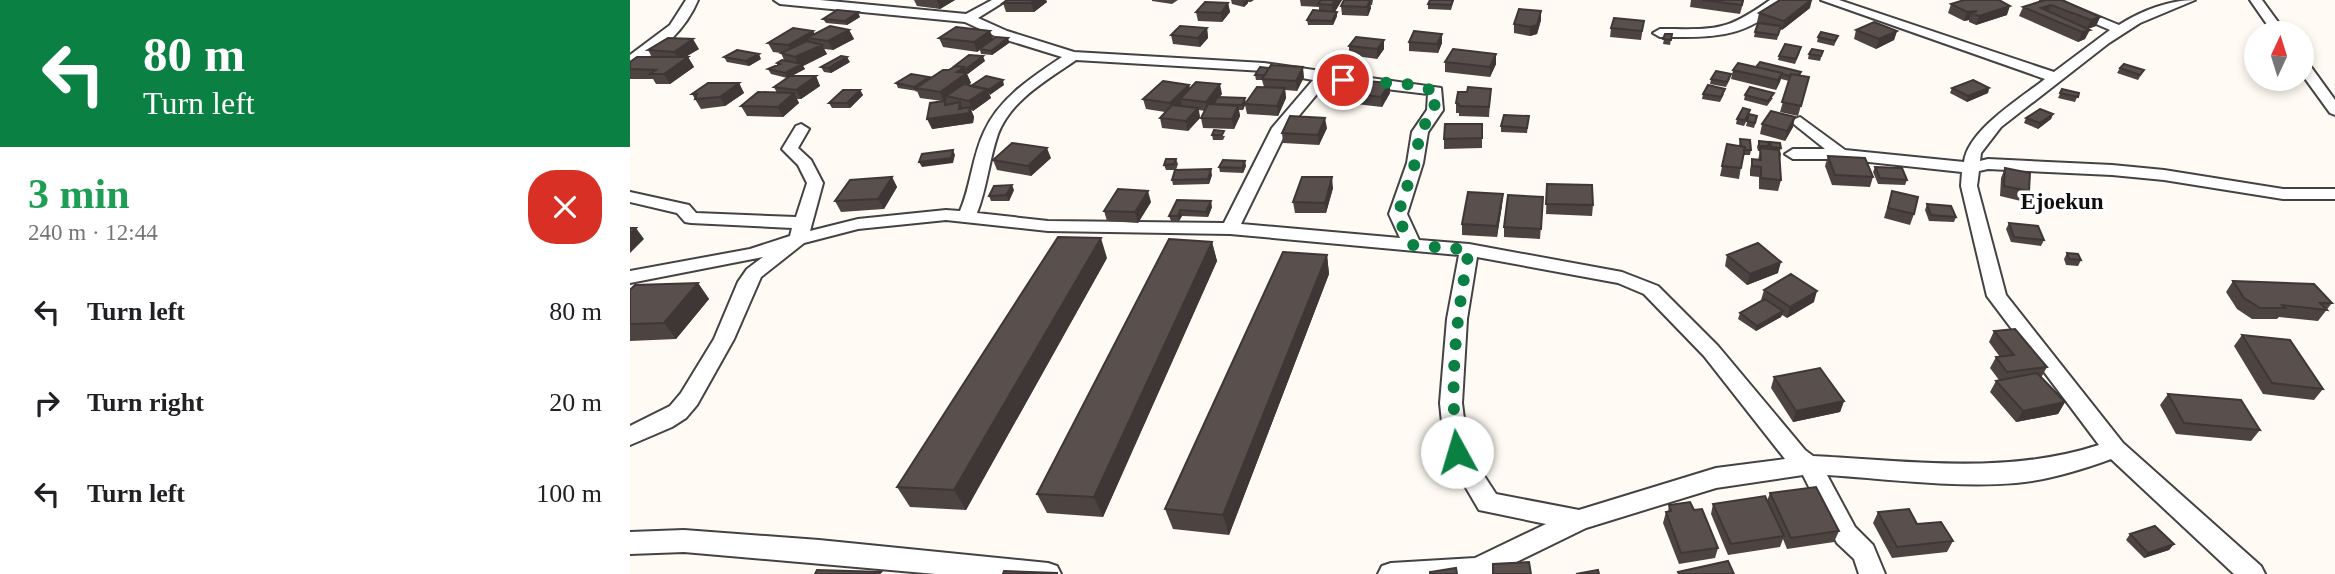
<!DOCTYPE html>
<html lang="en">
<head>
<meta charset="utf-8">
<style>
	:root { --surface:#fff; --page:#f2f2f2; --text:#202124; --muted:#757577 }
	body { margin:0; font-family:"Times New Roman",serif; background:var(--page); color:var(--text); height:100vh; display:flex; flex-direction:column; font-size:26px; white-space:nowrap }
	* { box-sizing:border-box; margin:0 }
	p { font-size:23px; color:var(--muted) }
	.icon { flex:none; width:38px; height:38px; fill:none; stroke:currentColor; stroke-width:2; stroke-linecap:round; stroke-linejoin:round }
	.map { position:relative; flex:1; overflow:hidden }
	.panel { display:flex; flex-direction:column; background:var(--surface); width:630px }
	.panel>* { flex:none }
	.guide { background:#0b8043; color:#fff; overflow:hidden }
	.needle { width:46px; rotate:4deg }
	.fabs { position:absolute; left:1614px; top:21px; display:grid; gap:14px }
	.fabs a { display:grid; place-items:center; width:70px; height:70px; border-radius:50%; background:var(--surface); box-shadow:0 4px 10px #0003; font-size:35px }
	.pin { position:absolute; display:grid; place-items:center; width:60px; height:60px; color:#fff; margin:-30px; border:4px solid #fff; border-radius:50%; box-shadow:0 2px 7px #0007 }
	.me { position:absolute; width:77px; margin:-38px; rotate:354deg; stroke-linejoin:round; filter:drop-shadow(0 0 5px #0008) }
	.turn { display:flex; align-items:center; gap:24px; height:147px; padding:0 28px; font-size:32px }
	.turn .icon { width:91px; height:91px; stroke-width:2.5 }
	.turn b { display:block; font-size:49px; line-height:60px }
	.round { display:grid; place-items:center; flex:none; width:74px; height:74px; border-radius:28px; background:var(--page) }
	.head { display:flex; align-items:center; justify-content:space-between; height:119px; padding:0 28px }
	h1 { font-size:42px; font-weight:600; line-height:52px; color:#1e9e55 }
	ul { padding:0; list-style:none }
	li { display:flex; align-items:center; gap:21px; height:91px; padding:0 28px }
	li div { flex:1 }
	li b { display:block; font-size:26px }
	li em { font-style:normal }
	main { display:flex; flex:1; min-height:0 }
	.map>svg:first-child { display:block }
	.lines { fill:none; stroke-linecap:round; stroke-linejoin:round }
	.minor-casing { stroke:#434343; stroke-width:4 }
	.minor { fill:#fff; fill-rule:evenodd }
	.wall { fill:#4d4442 }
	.shaded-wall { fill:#3e3736 }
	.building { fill:#594f4d; stroke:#3e3736; stroke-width:2 }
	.route { stroke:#0b8043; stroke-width:12; stroke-dasharray:0 21.6 }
	.labels { text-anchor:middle; stroke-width:7; stroke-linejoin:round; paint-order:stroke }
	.quarter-label { font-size:23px; font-weight:bold; fill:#101010; stroke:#fff }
</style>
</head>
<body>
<main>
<section class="panel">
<div class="guide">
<div class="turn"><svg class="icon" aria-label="left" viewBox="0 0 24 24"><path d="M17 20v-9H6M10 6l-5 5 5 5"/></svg><div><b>80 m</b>Turn left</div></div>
</div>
<div class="head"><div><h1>3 min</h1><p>240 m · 12:44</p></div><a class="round" style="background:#d93025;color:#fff"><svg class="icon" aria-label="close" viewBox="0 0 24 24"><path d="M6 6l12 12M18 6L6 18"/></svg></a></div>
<ul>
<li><svg class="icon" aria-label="left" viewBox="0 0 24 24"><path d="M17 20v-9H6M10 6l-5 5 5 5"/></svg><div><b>Turn left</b></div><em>80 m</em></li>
<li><svg class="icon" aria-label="right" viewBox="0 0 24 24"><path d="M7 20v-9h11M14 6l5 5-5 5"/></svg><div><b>Turn right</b></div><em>20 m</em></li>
<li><svg class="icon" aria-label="left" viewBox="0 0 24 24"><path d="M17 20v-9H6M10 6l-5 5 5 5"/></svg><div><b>Turn left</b></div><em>100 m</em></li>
</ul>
</section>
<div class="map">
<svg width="1705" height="574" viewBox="0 0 1705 574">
	<rect width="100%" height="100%" fill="#fffbf4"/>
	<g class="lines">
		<!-- minor casing -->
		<g class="minor-casing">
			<path id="minor" d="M56,0H68C57,27 29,57 0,65V55L40,25Z
				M144,0H190L336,14L362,0H377L348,18L377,31L444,52L634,63L811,88L813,110L798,132L793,163L777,214L789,240L839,244L992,272L1028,286L1088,346L1175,450L1183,456C1279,461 1377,475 1469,445L1357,296L1331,186L1332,172L1211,159H1163L1155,154L1163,149H1195L1165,125L1162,122L1165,119L1170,117L1215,150L1334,162C1338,130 1391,98 1415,79L1191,0H1209L1424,72L1480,30L1411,0H1428L1489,25C1511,11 1539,0 1565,0L1510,23L1479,43L1371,127L1351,153L1350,161L1358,159L1482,165L1534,170L1653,189H1705V199H1653L1534,180L1482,175L1358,169L1349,171L1347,186L1376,295L1493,443L1631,566L1635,574H1604L1481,459C1451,470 1418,480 1386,483C1324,488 1259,479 1197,475L1225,527L1243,545L1255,574H1229L1224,559L1207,543L1173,475L1086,488L956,528L862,574H748L752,566L761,563L845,558L916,524L849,510L815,452L810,403L817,319L829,255L600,234L418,231L316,220L228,229L174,243L131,277L104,339L67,405L56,418L42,427L0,445V426L40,406L51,393L84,339L108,282L117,269L133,257L0,283V271L120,249L160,236L162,228L61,223L55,222L47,213L0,202V192L59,205L66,213L166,217L177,183L168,165L152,149L166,126L171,124L179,129L168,148L181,160L193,183L180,231L228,219L316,210L330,211C341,186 342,157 354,132C369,98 402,77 432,57L367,37L335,22L150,4ZM446,60L634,71L683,80L642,128L594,223L418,221L347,213C357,188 359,160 368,134C381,100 417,80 446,60ZM697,82L798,94L797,110L782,132L777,163L759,214L770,238L611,224L657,130ZM847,257L988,283L1014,294L1074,356L1155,459L1086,468L949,510L866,494L838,451L832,403L837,319Z
				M1140,0H1154C1117,40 1080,37 1030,37L1023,33L1030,29C1085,29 1094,33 1140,0Z
				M1620,0H1632L1656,33H1643Z
				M1671,59L1676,60L1705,100V115L1700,113L1671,73Z
				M54,530L189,540L418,563L427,566L431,574H306L54,552L0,554V532Z"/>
		</g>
		<!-- minor -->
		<use href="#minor" class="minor"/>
	</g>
	<!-- wall -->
	<path class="wall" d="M284,0H325L310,9L287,6Z
		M377,0H416L417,2L404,12H376L373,3Z
		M522,0H548L542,4L522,1Z
		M601,0H624L621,2H618V3L614,7L602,4Z
		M670,0H712L705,12L707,16L703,25H678L677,20L689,11V7L671,6Z
		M714,0H743L742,5H740L741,8L738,16L712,15L711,6Z
		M800,0H824L821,10L798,9V4Z
		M1061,0H1114L1110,14L1060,7Z
		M1433,0L1470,17L1466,26L1458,29L1455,39L1448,42L1389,16L1393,7Z
		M598,3L600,12L592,22L568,21L566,12Z
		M1321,4L1377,15L1346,25L1339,22V20L1334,21L1318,13Z
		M1180,8L1152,30L1150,29L1147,40L1124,37L1125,32L1131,23L1127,22L1129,13Z
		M911,11V20L907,34L900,36L884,33V24Z
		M230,17L217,25L196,23L193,19Z
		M1014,21L1011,40L980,37L981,28Z
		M577,28L578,38L570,47L543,44L541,35Z
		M219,30L224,39L203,50L194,49L197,54L173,66L175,69L162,76H186L190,86L171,99H167L169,103L153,117L117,116L111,106L147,93L144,87L157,78L141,74L138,69L147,65V63L154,60L151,53L143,52L138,43L183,31L185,34Z
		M1226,30L1267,31L1264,40L1246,49L1224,39Z
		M1035,34H1042L1040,45L1033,44Z
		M1208,36L1204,46L1187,42L1188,37Z
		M309,38H378L379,43L362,55L351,54L350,50L347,52L313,47Z
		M754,40V49L747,59L719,55V46Z
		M779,42L812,43L808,53L779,51Z
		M69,49L55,57H58L64,67L40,84H26L23,79H0V62L22,57L18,50Z
		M1193,51L1190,61L1178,59L1179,54Z
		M1170,52L1165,64L1148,60L1149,56Z
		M94,57L131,59L119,66L97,62Z
		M355,61L337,74L341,83L338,85H374L359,94L361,98L343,111L341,110L344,117L343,123L302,129L312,101L290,98L287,91L268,88L266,83L299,77L300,79L319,70Z
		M220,62L201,73L194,72L191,67Z
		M815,62L866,64L860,77L815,72Z
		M1490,68L1514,70L1508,80L1487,73Z
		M1103,70L1179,77L1168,116L1150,112L1159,81L1151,79L1146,90L1101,79Z
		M1101,74L1100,79L1096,87L1080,84L1081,79Z
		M625,75L674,77L667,91L655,90L656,98L648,116L617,114L615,105L613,110H609L610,116L604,129L573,128L571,118L575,111L569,110L570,118L558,131L532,128L530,118L535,112L516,109L513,99L559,85L560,88L592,94L589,97L616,103L634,87L632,80H626Z
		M109,83L114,93L95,106L71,109L62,94Z
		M1322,88H1359L1358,93L1337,102L1320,93Z
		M861,89L859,117L829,116V113H826V103L837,92Z
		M1432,89L1449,93L1445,102L1428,98Z
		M230,90L233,95L220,108H202L199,103Z
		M760,93L752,107L726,104L725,94Z
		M1073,94H1094L1090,102L1072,99Z
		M1115,95L1143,98L1137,106L1114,100Z
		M1120,110L1119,114L1126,121L1124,128L1116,126L1118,118L1114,126L1106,124L1107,119Z
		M1423,114L1421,119L1408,129L1394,123L1396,118Z
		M899,116L897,133L871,132V126Z
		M852,124V148L814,149V139Z
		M1132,124L1163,127L1155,141L1130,134Z
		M697,128L689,145L653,143L652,133Z
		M582,135L595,136L593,140H583Z
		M1110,139L1121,150L1120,155H1113L1109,179L1090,176L1097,144L1109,146Z
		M1129,141L1139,146L1140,142L1151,148L1150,151L1151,154L1150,160L1151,180L1148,191L1129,189V177L1120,176V170L1122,159L1128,160L1130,151H1128L1127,147Z
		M1198,156L1243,177L1240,187L1202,185L1195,166Z
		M421,158L401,176L367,170L363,160Z
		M546,159L548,164L546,170H536L534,165Z
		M616,166L613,173L590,172L589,167Z
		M1245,167L1277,180L1275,185L1248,184L1243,172Z
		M1375,168L1399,191L1395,202L1370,196L1371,178Z
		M582,175L579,184L543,185L542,180Z
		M262,177L267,187L254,209L211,212L205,201Z
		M917,184L963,205L962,216L916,214Z
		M703,188L696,213H665L663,202Z
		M384,190L379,201H361L359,196Z
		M1262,191L1284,214L1280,225L1254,218Z
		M913,197L910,239L874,237V227Z
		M547,200L582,207L578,217L552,216L549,221H541L539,216Z
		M521,202L508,223L477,221L474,211Z
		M1297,204L1326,217L1324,222L1299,221L1295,210Z
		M872,205L867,237L832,235V224Z
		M1379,223L1414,240L1411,246L1381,242L1376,229Z
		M582,242L587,261L473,517L417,513L407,494Z
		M1437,253L1451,260L1448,266L1436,265L1434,259Z
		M697,255L699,274L599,535L543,529L535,509Z
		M1097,255L1148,273L1117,285L1095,266Z
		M477,258L336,510L280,507L267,487Z
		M1603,281L1702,303L1688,321L1649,317L1647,319H1622L1607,309L1596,292Z
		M68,283L79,299L46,339L0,341V290Z
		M1134,290L1184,302L1157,318L1152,315L1151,317L1126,331L1108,319L1110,313L1132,301L1131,300Z
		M1364,331L1417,367L1411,378L1435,402L1428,414L1386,422L1360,392L1366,381L1369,380L1360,368L1366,357H1370L1359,342Z
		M1612,335L1693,389L1684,400L1633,394L1604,346Z
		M1144,377L1214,401L1210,412L1163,422L1141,388Z
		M1538,394L1630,430L1621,441L1546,434L1530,405Z
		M1140,493L1209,531L1204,542L1157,549L1153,539L1150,547L1098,555L1081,514L1083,504L1137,501Z
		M1039,505L1064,510L1088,548L1085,558L1049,564L1033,523L1036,512H1038Z
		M1248,512L1287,524L1323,541L1317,552L1262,558L1243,523Z
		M1500,534L1544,544L1539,550L1514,558L1496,540Z"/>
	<!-- shaded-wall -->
	<path class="shaded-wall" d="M307,0H325L310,9Z
		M405,0H416L417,2L404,12L401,3Z
		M616,0H618V3L614,7L613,2Z
		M705,0H712L703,14L702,5Z
		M740,0L741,8L738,16L737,7Z
		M1181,0H1182L1180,8L1152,30L1154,21Z
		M598,3L600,12L592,22L591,13Z
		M1421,5L1417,14L1411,8Z
		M1380,6L1377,15L1346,25L1349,16Z
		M911,11V20L907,34L900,36V27Z
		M1347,11L1342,13L1339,20L1334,21L1337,12Z
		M228,12L230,17L217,25L215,21Z
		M707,12V16L703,25L702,21Z
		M1470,17L1466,26L1457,29L1461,20Z
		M577,28L578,38L570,47L568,38Z
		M219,30L224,39L203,50L198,41Z
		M1460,30L1455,39L1448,42L1452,32Z
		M183,31L187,39L177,38L181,44L163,55L158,45Z
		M360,31L364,40L347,52L344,42Z
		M1267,31L1264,40L1246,49L1249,39Z
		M812,34V43L808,53L807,44Z
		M378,38L379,43L362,55L361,51Z
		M63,39L69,49L49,61L44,52Z
		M754,40V49L747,59V49Z
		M192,45L197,54L173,66L175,69L157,78L155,73L169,66L165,57Z
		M129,54L131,59L119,66L116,61Z
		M866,54V64L860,77V67Z
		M353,56L355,61L338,74L336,69Z
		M58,57L64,67L40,84L34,74Z
		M217,57L220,62L201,73L198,68Z
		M334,67L341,83L321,97L316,96L317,100L315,101L320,111L319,114L310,92L327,72Z
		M673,67L674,77L667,91L666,81Z
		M1152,73L1150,82L1146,90L1148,80Z
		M186,76L190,86L171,99L166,90Z
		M299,77L301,82L286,88L287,91L286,92L284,87Z
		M373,80L374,85L360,95L358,90Z
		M109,83L114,93L95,106L90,97Z
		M760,83V93L752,107L751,97Z
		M590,84L592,94L578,111L576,102Z
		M559,85L561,95L550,99L552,104L542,113L540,103Z
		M655,88L656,98L648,116L647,106Z
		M1359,88L1358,93L1337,102L1338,96Z
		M357,89L361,98L343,111L339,101Z
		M230,90L233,95L220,108L217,103Z
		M164,93L169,103L153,117L148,107Z
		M615,98L616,103L613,110L612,105Z
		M330,102L334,112L340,107L344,117L343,123L302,129L297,119L329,109Z
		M608,106L610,116L604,129L602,119Z
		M568,108L570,118L558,131L556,121Z
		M1423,114L1421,119L1408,129L1410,123Z
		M1165,117L1163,127L1155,141L1157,131Z
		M695,118L697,128L689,145L688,135Z
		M417,148L421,158L401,176L398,166Z
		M323,150L325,155L323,163L292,167L289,162Z
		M615,161L616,166L613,173L612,168Z
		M581,169L582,175L579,184L578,179Z
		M262,177L267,187L254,209L248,199Z
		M702,177L703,188L696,213L695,203Z
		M382,185L384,190L379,201L376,195Z
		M518,191L521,202L508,223L505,212Z
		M873,194L872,205L867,237V226Z
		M581,201L582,207L578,217L576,212Z
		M550,210L552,216L549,221L548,216Z
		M6,228L14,239L0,253V234Z
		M471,238L477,258L336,510L324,490Z
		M582,242L587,261L473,517L464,497Z
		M697,255L699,274L599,535L593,515Z
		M1151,262L1148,273L1117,285L1120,274Z
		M68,283L79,299L46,339L34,323Z
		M1187,291L1184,302L1157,318L1160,307Z
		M1153,311L1151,317L1126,331L1127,326Z
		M1214,401L1210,412L1163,422L1166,411Z
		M1435,402L1428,414L1386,422L1393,411Z
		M1544,544L1539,550L1514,558L1518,553Z"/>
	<!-- building -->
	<path class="building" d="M377,0H405L401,3H373Z
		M691,0H705L702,5L688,4Z
		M714,0H740L737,7L711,6Z
		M800,0H823L821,5L798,4Z
		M1072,0H1113L1112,5Z
		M1150,0H1181L1154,21L1129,13Z
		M1334,0H1369L1380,6L1349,16L1342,13L1347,11L1337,12L1321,4Z
		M1415,0H1432L1470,17L1461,20L1421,5L1411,8L1460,30L1452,32L1393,7Z
		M575,2L598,3L591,13L566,12Z
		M889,9L911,11L907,25L900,27L884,24Z
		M207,10L228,12L215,21L193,19Z
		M683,10L707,12L702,21L677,20Z
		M984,18L1014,21L1012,31L981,28Z
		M1244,22L1267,31L1249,39L1226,30Z
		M1128,23L1151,26L1148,35L1125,32Z
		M200,26L219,30L198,41L177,38Z
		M550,26L577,28L568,38L541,35Z
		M326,27L360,31L344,42L309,38Z
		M163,28L183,31L158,45L138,43Z
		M784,31L812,34L807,44L779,42Z
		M1191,32L1208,36L1205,41L1188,37Z
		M1035,34H1042L1041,40L1033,39Z
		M366,37L378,38L361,51L349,49Z
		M726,37L754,40L747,49L719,46Z
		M38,38L63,39L44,52L18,50Z
		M177,41L192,45L165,57L151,53Z
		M1155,44L1171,47L1166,59L1149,56Z
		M823,49L866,54L860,67L815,62Z
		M1182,49L1193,51L1191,56L1179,54Z
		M107,50L129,54L116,61L94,57Z
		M339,55L353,56L336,69H334V67L325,66L322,68Z
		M211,56L217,57L198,68L191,67Z
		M7,57H58L34,74H20L26,70L0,69V62Z
		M152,60L172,64L155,73L138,69L150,64L147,63Z
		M1130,62L1171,72L1169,75L1161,74L1160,76L1152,74V73L1126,67Z
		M1108,63L1152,73L1148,80L1103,70Z
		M1494,64L1514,70L1510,75L1490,68Z
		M641,65L673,67L666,81L632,79Z
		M325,66L334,67L327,72L337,73L310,92L286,88L313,70H319Z
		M630,67L639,68L635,75H625Z
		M1086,71L1101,74L1097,82L1081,79Z
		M281,74L299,77L284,87L266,83Z
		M1161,74L1179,77L1171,106L1152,102Z
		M160,76H186L166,90L144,87Z
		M356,76L373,80L358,90L341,86Z
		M1343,80L1359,88L1338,96L1322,88Z
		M533,81L559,85L540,103L513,99Z
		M737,81L760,83L751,97L725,94L732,83Z
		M566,82L590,84L576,102L550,99Z
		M78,83H109L90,97L65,99L67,94H62Z
		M334,84L357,89L339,101L316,96Z
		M1078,85L1095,89L1091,97L1073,94Z
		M627,87L655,88L647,106L615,104Z
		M838,87L861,89L859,107L829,106V104L826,103L828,92H837Z
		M1120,87L1144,93L1138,101L1115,95Z
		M1432,89L1449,93L1448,97L1430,93Z
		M213,90H230L217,103H199Z
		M128,92L164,93L148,107L111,106Z
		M587,97L615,98L612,105L584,104Z
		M315,101V105L330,102L329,109L340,107L339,113L297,119L300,103Z
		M578,104L608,106L602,119L571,118Z
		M542,105L568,108L556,121L530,118Z
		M1113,108L1120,110L1115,120L1107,119Z
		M1410,109L1423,114L1410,123L1396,118Z
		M1141,111L1165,117L1157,131L1132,124Z
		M1119,114L1127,116L1125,123L1117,121Z
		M874,115L899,116L897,128L871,126Z
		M660,116L695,118L688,135L652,133Z
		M815,124H852V138L814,139Z
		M584,130L594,131L592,135H582Z
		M1110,139L1120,140L1121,150H1114L1115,147L1111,146Z
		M1129,141L1138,142L1139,146H1129Z
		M1140,142L1150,143L1151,148L1141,147Z
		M382,143L417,148L398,166L363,160Z
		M1097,144L1115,147L1111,168L1092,166Z
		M1130,148L1149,150L1151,180L1131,178V167L1122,166V159L1131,160Z
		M323,150L321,158L289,162L292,154Z
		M1198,156L1235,158L1243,177L1205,175Z
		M536,159H546L544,164L534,165Z
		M593,160L615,161L612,168L589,167Z
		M1245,167L1272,168L1277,180L1250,178Z
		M1375,168L1400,173L1399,191L1374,186Z
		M581,169L578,179L542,180L545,170Z
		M262,177L248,199L205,201L220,180Z
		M672,177H702L695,203L663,202Z
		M917,184L962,185L963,205L916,204Z
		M382,185L376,195L359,196L364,186Z
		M488,189L518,191L505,212L474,211Z
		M1262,191L1288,197L1284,214L1258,208Z
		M838,192L873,194L867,226L832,224Z
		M878,195L913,197L911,229L874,227Z
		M547,200L581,201L576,212L550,210L548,216H539Z
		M1297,204L1321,206L1326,217L1301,215Z
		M1379,223L1408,226L1414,240L1384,237Z
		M0,228H6L0,234Z
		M428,237L471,238L324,490L267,487Z
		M539,239L582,242L464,497L407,494Z
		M1128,243L1151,262L1120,274L1097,255Z
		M653,252L697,255L593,515L535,509Z
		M1437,253L1448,254L1451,260L1439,259Z
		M1161,274L1187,291L1160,307L1134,290Z
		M1603,281L1684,284L1702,303H1690L1697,310L1652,305L1655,308H1630L1614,298Z
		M68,283L34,323L0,324V290L5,285Z
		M1135,299L1153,311L1127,326L1110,313Z
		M1385,329L1417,367L1377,372L1366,357L1384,355L1364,331Z
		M1612,335L1660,340L1693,389L1642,383Z
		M1190,368L1214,401L1166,411L1144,377Z
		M1407,373L1435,402L1393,411L1366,381Z
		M1538,394L1611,400L1630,430L1554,423Z
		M1186,487L1209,531L1161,538L1140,493Z
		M1135,496L1154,536L1101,544L1083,504Z
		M1060,502L1064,510L1072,509L1088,548L1051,553L1036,512L1041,511L1039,505Z
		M1279,509L1287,524L1311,522L1323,541L1267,547L1248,512Z
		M1525,526L1544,544L1518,553L1500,534Z
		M1098,561L1104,574H1049L1048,572Z
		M899,562L901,574H863V564Z
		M826,568L827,574H800V572Z
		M187,570L251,572L249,574H185Z
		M968,570L969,574H946Z
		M374,571L427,573V574H373Z"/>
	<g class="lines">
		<!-- route -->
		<path class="route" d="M713,80L777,84L806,91L804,110L790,132L785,163L768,214L774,231L783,245L839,250C826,320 819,381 827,452"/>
	</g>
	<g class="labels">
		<!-- quarter labels -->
		<g class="quarter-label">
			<text x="1432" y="209">Ejoekun</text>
		</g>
	</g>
</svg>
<div class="fabs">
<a><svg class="needle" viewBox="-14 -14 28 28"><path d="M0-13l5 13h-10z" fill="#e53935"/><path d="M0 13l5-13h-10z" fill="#757577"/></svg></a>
</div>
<div class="pin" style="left:713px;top:80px;background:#d93025"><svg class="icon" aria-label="arrive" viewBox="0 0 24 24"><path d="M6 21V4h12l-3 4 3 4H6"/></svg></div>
<svg class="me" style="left:827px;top:452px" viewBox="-20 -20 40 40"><circle r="19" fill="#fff"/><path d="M0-13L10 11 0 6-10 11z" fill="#0b8043"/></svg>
</div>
</main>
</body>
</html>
